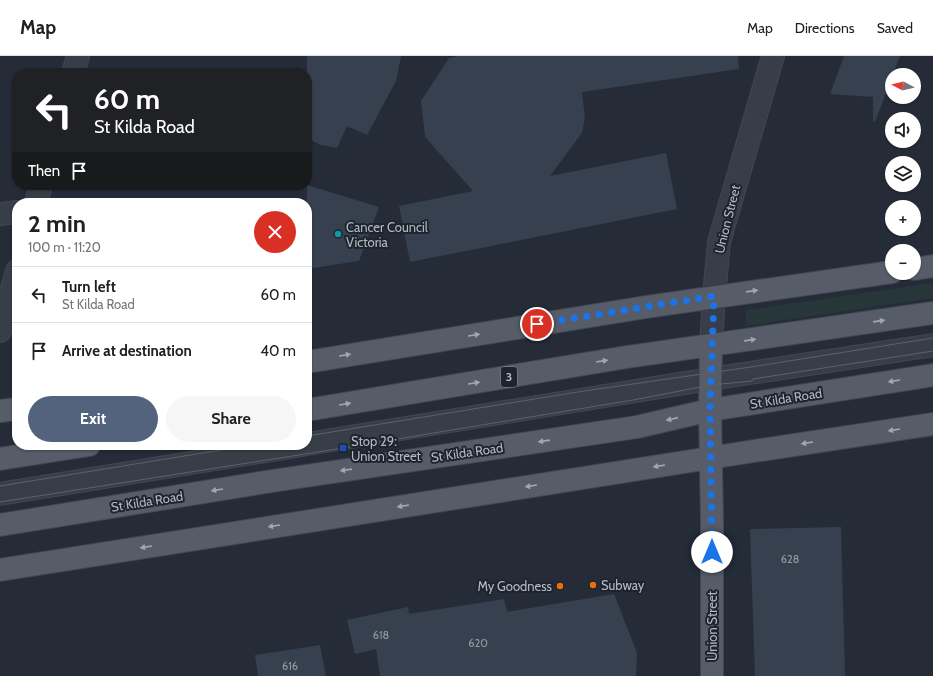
<!DOCTYPE html>
<html lang="en">
<head>
<meta charset="utf-8">
<style>
	:root { --surface:#fff; --page:#f6f6f6; --text:#202124; --muted:#757577; --line:#e0e0e0; --accent:#53627d }
	body { margin:0; font-family:Cabin,sans-serif; background:var(--page); color:var(--text); height:100vh; display:flex; flex-direction:column; font-size:15px; white-space:nowrap }
	* { box-sizing:border-box; margin:0 }
	p { font-size:13px; color:var(--muted) }
	.icon { flex:none; width:22px; height:22px; fill:none; stroke:currentColor; stroke-width:2; stroke-linecap:round; stroke-linejoin:round }
	.map { position:relative; flex:1; overflow:hidden }
	.drawer { position:absolute; left:12px; top:142px; width:300px; height:252px; display:flex; flex-direction:column; background:var(--surface); border-radius:16px; box-shadow:0 1px 3px #0004 }
	.drawer>* { flex:none }
	.banner { position:absolute; left:12px; top:12px; width:300px; height:122px; border-radius:16px; box-shadow:0 1px 3px #0004; background:#202124; color:#fff; overflow:hidden }
	.needle { width:26px; rotate:277deg }
	.tools { position:absolute; left:885px; top:12px; display:grid; gap:8px }
	.tools a { display:grid; place-items:center; width:36px; height:36px; border-radius:50%; background:var(--surface); box-shadow:0 1px 3px #0004; font-size:20px }
	.pin { position:absolute; display:grid; place-items:center; width:34px; height:34px; color:#fff; margin:-17px; border:2px solid #fff; border-radius:50%; box-shadow:0 1px 4px #0007 }
	.me { position:absolute; width:44px; margin:-22px; rotate:0deg; stroke-linejoin:round; filter:drop-shadow(0 0 3px #0008) }
	.turn { display:flex; align-items:center; gap:14px; height:84px; padding:0 16px; font-size:18px }
	.turn .icon { width:52px; height:52px; stroke-width:2.5 }
	.turn b { display:block; font-size:28px; line-height:34px }
	.then { display:flex; align-items:center; height:38px; padding:0 16px; background:#0003; gap:8px; font-size:15px }
	.round { display:grid; place-items:center; flex:none; width:42px; height:42px; border-radius:21px; background:var(--page) }
	.summary { display:flex; align-items:center; justify-content:space-between; height:68px; padding:0 16px }
	h1 { font-size:24px; font-weight:700; line-height:30px }
	.action { display:flex; gap:8px; margin-top:auto; padding:8px 16px }
	.action a { flex:1; height:46px; border-radius:24px; background:var(--accent); color:#fff; font-size:16px; font-weight:700; line-height:46px; text-align:center }
	.action a+a { background:var(--page); color:var(--text) }
	ul { padding:0; list-style:none }
	li { display:flex; align-items:center; gap:12px; height:56px; padding:0 16px; border-top:1px solid var(--line) }
	li div { flex:1 }
	li b { display:block; font-size:15px }
	li em { font-style:normal }
	header { display:flex; align-items:center; gap:24px; box-sizing:border-box; height:56px; padding:0 20px; background:var(--surface); border-bottom:1px solid var(--line) }
	header strong { font-size:19px }
	nav { display:flex; gap:22px; margin-inline-start:auto; font-size:14px }
	.map>svg:first-child { display:block }
	.green { fill:#273639 }
	.building { fill:#37404e }
	.lines { fill:none; stroke-linecap:round; stroke-linejoin:round }
	.minor-casing { stroke:#414751; stroke-width:24 }
	.major-casing { stroke:#414751; stroke-width:24 }
	.minor { stroke:#383e48; stroke-width:22 }
	.major { stroke:#565d68; stroke-width:22 }
	.tram { stroke:#5b626f; stroke-width:1 }
	.oneway { fill:#a0a7b2 }
	.route { stroke:#1a73e8; stroke-width:7; stroke-dasharray:0 12.6 }
	.culture-dot { fill:#0f9aa8; stroke:#1d242d; stroke-width:1.5 }
	.transit-dot { fill:#1a4fb4; stroke:#1d242d; stroke-width:1.5 }
	.food-dot { fill:#e8710a; stroke:#1d242d; stroke-width:1.5 }
	.labels { text-anchor:middle; stroke-width:4; stroke-linejoin:round; paint-order:stroke }
	.number-label { font-size:11px; fill:#9299a4 }
	.shield { fill:#1d242d; stroke:#868c97; stroke-width:1 }
	.shield-label { font-size:12px; font-weight:bold; fill:#b3b9c4 }
	.street-label { font-size:13px; fill:#b3b9c4; stroke:#1d242d }
	.poi-label { font-size:13px; fill:#b3b9c4; stroke:#1d242d; text-anchor:start }
</style>
</head>
<body>
<header>
<strong>Map</strong>
<nav><a>Map</a><a>Directions</a><a>Saved</a></nav>
</header>
<div class="map">
<svg width="933" height="620" viewBox="0 0 933 620">
	<rect width="100%" height="100%" fill="#252c38"/>
	<!-- green -->
	<path class="green" d="M933,227V242L746,270V254Z"/>
	<!-- building -->
	<path class="building" d="M307,0H401L396,25L367,79L347,70L337,92L321,89L307,82Z
		M458,0H738L739,13L582,36L585,62L582,77L550,120L666,97L677,153L410,206L399,150L473,135L425,81L421,45L449,2Z
		M844,0H900L875,66L873,65V41L830,38Z
		M307,129L379,151L359,205L307,213Z
		M841,471L845,620H755L750,473Z
		M614,538L637,597L636,620H380L376,593L355,598L347,564L408,551L409,558L504,543L507,556Z
		M320,589L326,620H258L255,599Z"/>
	<g class="lines">
		<!-- minor casing -->
		<g class="minor-casing">
			<path id="minor" d="M73,17L78,0
				M36,147L41,129
				M0,158L17,156
				M0,275L17,215
				M711,290L714,240L719,186L773,0
				M307,388L710,323L933,289
				M0,438L302,389"/>
		</g>
		<!-- major casing -->
		<g class="major-casing">
			<path id="major" d="M914,213L933,210
				M711,290L710,354L712,466V620
				M307,306L646,251L892,216
				M307,354L627,301L933,257
				M0,355L17,353
				M0,403L89,389
				M0,469L272,425L637,371L710,354L933,319
				M0,514L754,395L933,368"/>
		</g>
		<!-- minor -->
		<use href="#minor" class="minor"/>
		<!-- major -->
		<use href="#major" class="major"/>
		<!-- tram -->
		<path class="tram" d="M307,380L584,335L751,311L933,282
			M0,430L252,389
			M0,446L343,392L633,344L711,329L752,325L753,323L933,295"/>
	</g>
	<!-- one-way arrows -->
	<defs><path id="oneway-solid" d="M-6-.8H1V-3.2L6.5 0L1 3.2V.8H-6Z"/></defs>
	<g class="oneway">
		<use href="#oneway-solid" transform="translate(752 235) rotate(-8)"/>
		<use href="#oneway-solid" transform="translate(879 265) rotate(-8)"/>
		<use href="#oneway-solid" transform="translate(474 279) rotate(-9)"/>
		<use href="#oneway-solid" transform="translate(750 284) rotate(-8)"/>
		<use href="#oneway-solid" transform="translate(345 299) rotate(-9)"/>
		<use href="#oneway-solid" transform="translate(602 305) rotate(-9)"/>
		<use href="#oneway-solid" transform="translate(894 325) rotate(171)"/>
		<use href="#oneway-solid" transform="translate(474 327) rotate(-9)"/>
		<use href="#oneway-solid" transform="translate(345 348) rotate(-9)"/>
		<use href="#oneway-solid" transform="translate(672 363) rotate(167)"/>
		<use href="#oneway-solid" transform="translate(894 374) rotate(171)"/>
		<use href="#oneway-solid" transform="translate(544 385) rotate(172)"/>
		<use href="#oneway-solid" transform="translate(807 387) rotate(171)"/>
		<use href="#oneway-solid" transform="translate(659 410) rotate(171)"/>
		<use href="#oneway-solid" transform="translate(346 414) rotate(172)"/>
		<use href="#oneway-solid" transform="translate(531 430) rotate(171)"/>
		<use href="#oneway-solid" transform="translate(217 434) rotate(171)"/>
		<use href="#oneway-solid" transform="translate(403 450) rotate(171)"/>
		<use href="#oneway-solid" transform="translate(274 470) rotate(171)"/>
		<use href="#oneway-solid" transform="translate(146 491) rotate(171)"/>
	</g>
	<g class="lines">
		<!-- route -->
		<path class="route" d="M537,268L714,240L710,354L712,496"/>
	</g>
	<!-- markers -->
	<circle class="culture-dot" cx="338" cy="178" r="4"/>
	<rect class="transit-dot" x="339" y="388" width="8" height="8" rx="2"/>
	<g class="food-dot">
		<circle cx="593" cy="529" r="4"/>
		<circle cx="560" cy="530" r="4"/>
	</g>
	<g class="labels">
		<!-- number labels -->
		<g class="number-label">
			<text x="790" y="507">628</text>
			<text x="381" y="583">618</text>
			<text x="478" y="591">620</text>
			<text x="290" y="614">616</text>
		</g>
		<!-- shield labels -->
		<rect class="shield" x="501" y="311" width="16" height="20" rx="3"/>
		<g class="shield-label">
			<text x="509" y="325">3</text>
		</g>
		<!-- street labels -->
		<g class="street-label">
			<text transform="translate(727 163) rotate(-76)" y="5">Union Street</text>
			<text transform="translate(786 342) rotate(-9)" y="5">St Kilda Road</text>
			<text transform="translate(467 396) rotate(-8)" y="5">St Kilda Road</text>
			<text transform="translate(147 445) rotate(-9)" y="5">St Kilda Road</text>
			<text transform="translate(712 570) rotate(-90)" y="5">Union Street</text>
		</g>
		<!-- poi labels -->
		<g class="poi-label">
			<text x="346" y="176">Cancer Council<tspan x="346" dy="15">Victoria</tspan></text>
			<text x="351" y="390">Stop 29:<tspan x="351" dy="15">Union Street</tspan></text>
			<text x="601" y="534">Subway</text>
			<text x="552" y="535" text-anchor="end">My Goodness</text>
		</g>
	</g>
</svg>
<div class="tools">
<a><svg class="needle" viewBox="-14 -14 28 28"><path d="M0-13l5 13h-10z" fill="#e53935"/><path d="M0 13l5-13h-10z" fill="#757577"/></svg></a>
<a><svg class="icon" aria-label="sound" viewBox="0 0 24 24"><path d="M4 9h4l5-4v14l-5-4H4zM17 9q2 3 0 6"/></svg></a>
<a><svg class="icon" aria-label="layers" viewBox="0 0 24 24"><path d="M12 4l9 5-9 5-9-5zM3 14l9 5 9-5"/></svg></a>
<a>+</a>
<a>−</a>
</div>
<div class="pin" style="left:537px;top:268px;background:#d93025"><svg class="icon" aria-label="arrive" viewBox="0 0 24 24"><path d="M6 21V4h12l-3 4 3 4H6"/></svg></div>
<svg class="me" style="left:712px;top:496px" viewBox="-20 -20 40 40"><circle r="19" fill="#fff"/><path d="M0-13L10 11 0 6-10 11z" fill="#1a73e8"/></svg>
<div class="banner">
<div class="turn"><svg class="icon" aria-label="left" viewBox="0 0 24 24"><path d="M17 20v-9H6M10 6l-5 5 5 5"/></svg><div><b>60 m</b>St Kilda Road</div></div>
<div class="then">Then<svg class="icon" aria-label="arrive" viewBox="0 0 24 24"><path d="M6 21V4h12l-3 4 3 4H6"/></svg></div>
</div>
<section class="drawer">
<div class="summary"><div><h1>2 min</h1><p>100 m · 11:20</p></div><a class="round" style="background:#d93025;color:#fff"><svg class="icon" aria-label="close" viewBox="0 0 24 24"><path d="M6 6l12 12M18 6L6 18"/></svg></a></div>
<ul>
<li><svg class="icon" aria-label="left" viewBox="0 0 24 24"><path d="M17 20v-9H6M10 6l-5 5 5 5"/></svg><div><b>Turn left</b><p>St Kilda Road</p></div><em>60 m</em></li>
<li><svg class="icon" aria-label="arrive" viewBox="0 0 24 24"><path d="M6 21V4h12l-3 4 3 4H6"/></svg><div><b>Arrive at destination</b></div><em>40 m</em></li>
</ul>
<div class="action"><a>Exit</a><a>Share</a></div>
</section>
</div>
</body>
</html>
